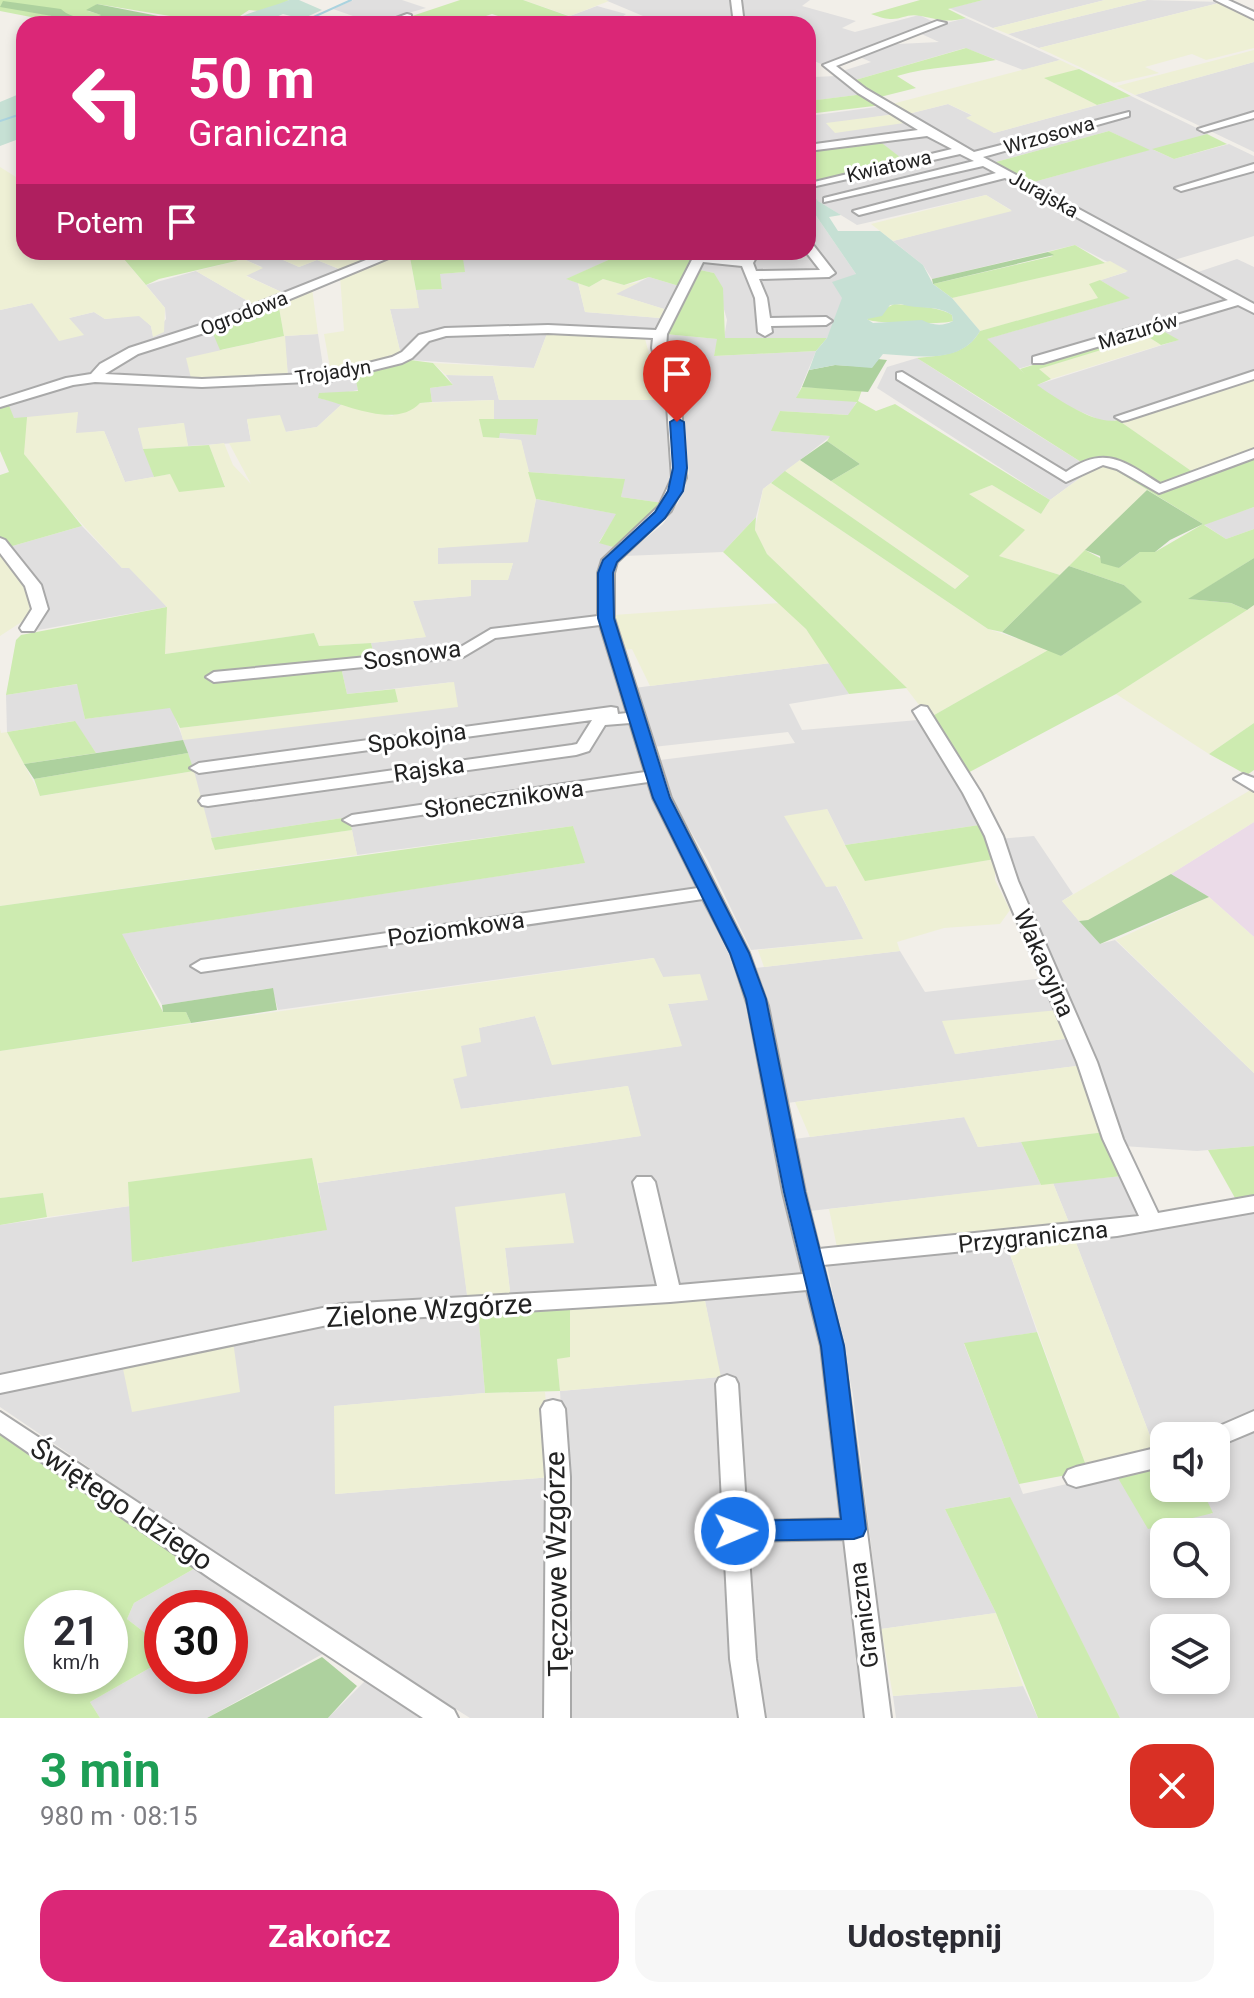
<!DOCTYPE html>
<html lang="pl">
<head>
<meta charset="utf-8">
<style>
	:root { --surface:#fff; --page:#f7f7f7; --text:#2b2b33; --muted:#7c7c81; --accent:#db2777 }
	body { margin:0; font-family:Roboto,sans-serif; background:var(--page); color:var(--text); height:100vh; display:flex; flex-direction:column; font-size:30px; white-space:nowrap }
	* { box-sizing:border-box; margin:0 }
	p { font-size:26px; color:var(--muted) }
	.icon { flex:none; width:44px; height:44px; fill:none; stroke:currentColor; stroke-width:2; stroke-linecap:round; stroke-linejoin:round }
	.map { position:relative; height:1718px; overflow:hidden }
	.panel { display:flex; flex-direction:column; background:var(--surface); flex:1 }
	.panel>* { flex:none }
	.top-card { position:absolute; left:16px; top:16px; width:800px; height:244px; border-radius:24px; box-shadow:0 4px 12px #0003; background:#db2777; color:#fff; overflow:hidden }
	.fabs { position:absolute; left:1150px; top:1422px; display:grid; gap:16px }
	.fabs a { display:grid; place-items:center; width:80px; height:80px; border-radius:16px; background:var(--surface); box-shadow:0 4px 12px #0003; font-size:40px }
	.speed { position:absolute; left:24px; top:1590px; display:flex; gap:16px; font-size:40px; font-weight:700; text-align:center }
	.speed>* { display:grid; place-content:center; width:104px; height:104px; border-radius:50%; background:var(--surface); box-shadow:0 4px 12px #0003; line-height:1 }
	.speed small { font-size:20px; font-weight:400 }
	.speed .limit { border:12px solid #d22; background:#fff; color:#111 }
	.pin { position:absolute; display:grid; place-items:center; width:68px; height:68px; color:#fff; margin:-82px -34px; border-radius:50% 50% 50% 0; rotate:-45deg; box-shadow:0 0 8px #0007 }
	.pin .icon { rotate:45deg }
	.me { position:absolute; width:88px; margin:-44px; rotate:89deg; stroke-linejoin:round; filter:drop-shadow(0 0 6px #0008) }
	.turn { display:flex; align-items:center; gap:28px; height:168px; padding:0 40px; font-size:36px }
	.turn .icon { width:104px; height:104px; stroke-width:2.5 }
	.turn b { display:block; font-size:56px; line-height:68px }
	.then { display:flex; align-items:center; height:76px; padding:0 40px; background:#0003; gap:16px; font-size:30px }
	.round { display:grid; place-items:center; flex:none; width:84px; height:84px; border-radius:24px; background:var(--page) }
	.head { display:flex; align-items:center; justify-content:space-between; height:136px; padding:0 40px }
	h1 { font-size:48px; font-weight:700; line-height:60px; color:#1e9e55 }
	.primary-button { display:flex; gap:16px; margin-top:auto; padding:16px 40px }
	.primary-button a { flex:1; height:92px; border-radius:24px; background:var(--accent); color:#fff; font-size:32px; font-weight:700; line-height:92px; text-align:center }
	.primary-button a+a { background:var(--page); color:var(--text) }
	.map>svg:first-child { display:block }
	.residential { fill:#e0dfdf; fill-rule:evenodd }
	.industrial { fill:#ebdbe8 }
	.farmland { fill:#eef0d5 }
	.grass { fill:#cdebb0; fill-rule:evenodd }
	.forest { fill:#add19e }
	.wetland { fill:#c6e0d4; fill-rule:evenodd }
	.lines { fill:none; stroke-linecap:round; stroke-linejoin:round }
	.stream { stroke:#aad3df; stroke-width:2 }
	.minor-casing { stroke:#a9a9a9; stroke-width:4 }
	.minor { fill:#fff; fill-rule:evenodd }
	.route { fill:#1a73e8; stroke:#114b97; stroke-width:2 }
	.labels { text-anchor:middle; stroke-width:6; stroke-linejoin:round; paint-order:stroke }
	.far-street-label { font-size:20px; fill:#222; stroke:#fff }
	.street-label { font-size:24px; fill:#222; stroke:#fff }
	.near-street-label { font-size:28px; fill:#222; stroke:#fff }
</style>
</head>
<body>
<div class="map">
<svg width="1254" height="1718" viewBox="0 0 1254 1718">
	<rect width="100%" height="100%" fill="#f2efe9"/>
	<!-- residential -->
	<path class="residential" d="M353,0H402L426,8L373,23L333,9Z
		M605,0H733L736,24H662Z
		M739,0H810L802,6L856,21L842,28L855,32L919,15L936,23L821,64L808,58V24H742Z
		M983,0H1105L993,28L949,8Z
		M1147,0L1223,2L1039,48L1008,34Z
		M597,6L626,14L622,17L632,20L620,24H591L570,16Z
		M966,18L1060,60L1023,70L965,48L852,81L839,72L871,62L853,54L877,45L939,42L915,31Z
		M1254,62V152L1135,95Z
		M808,66L814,77L836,76L864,94L810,101L816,108L808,109Z
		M1131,96L1209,134L1154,150L1174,159L1229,144L1254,156V236L1171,261L1030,183L1148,150L1109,131L992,163L904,115L948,104L973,116L994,133Z
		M884,106L896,114L827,124L911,122L925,131L808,146V116Z
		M926,134L1254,311V377L1107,423L1065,405L1036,385L1178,340L1156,327L1018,369L986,339L1129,298L1100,280L1127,272L1075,245L932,279L923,265L893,241L1011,210L986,195L857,225L818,201L808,186L904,162L878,140Z
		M808,204L856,274L827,338H724L727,320L714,273L700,270L709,252H808Z
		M252,252H265L299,267L317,260L344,271L288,295L245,275L262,267L239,257Z
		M462,252H626L567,279L578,283L585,312L660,318L653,331L543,327L429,332L416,338L401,355L390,309L418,308L416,290L442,289L439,274L464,272Z
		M1237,259L1254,267V307L1192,274Z
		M196,271L258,307L192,384L321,380L355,375L358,390L319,398L342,404L317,427L285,432L247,420L251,442L188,446L183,423L138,429L154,477L125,482L104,431L76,434L14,419L6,400L0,401V310L32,303L69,318L94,312L105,319L139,315L151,326L153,336L166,319L165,308L146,285Z
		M649,277L679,286L664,309L615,294Z
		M548,331L534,368L410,360L425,341L438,336Z
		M318,334L323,366L331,374L288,377L284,336Z
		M665,334L718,339L714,356L816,351L797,397L857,401L849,415L780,411L772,431L831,436L763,489L756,517L723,552L624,556L663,524L678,503L689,473L679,393L665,350Z
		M917,358L982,400L1092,469L1050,500L877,388L887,367Z
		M446,375L493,376L499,400H662L674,435V473L663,503L621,497L624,479L528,472L521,440L499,438V433L536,435L537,419H494L493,400L432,402L430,388L453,385Z
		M536,499L617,514L599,542L613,547L599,572V625L629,714L750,996L802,1278L511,1300L505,1248L456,1207L468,1302L478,1311L485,1393L335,1406V1494L552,1477L551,1718H470L305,1614L0,1407V1225L130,1206L133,1262L326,1230L318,1183L640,1136L628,1086L460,1109L453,1079L461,1046L478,1028L535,1016L552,1064L681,1046L668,1004L707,1000L663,977L653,958L278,1010L272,988L162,1005L121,934L584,863L573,826L357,855L349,817L211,838L183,740L96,753L74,721L7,732L6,695L78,684L85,719L171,707L183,739L453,682L347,694L341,667L376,663L371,643L425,637L413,601L471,596V580L508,579L513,563L437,564V548L468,545L533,513Z
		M1254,507V529L1226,539L1203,524Z
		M82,526L122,568L129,567L167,607L27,632L44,608L9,547Z
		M831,663L849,694L789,704L802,730L918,720L986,824L845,845L827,809L836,886L864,939L751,950L708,861L670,796L660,760L795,743L788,732L653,747L634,688Z
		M1034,836L1073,894L1062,901L1079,921L1100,944L1115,940L1254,1073V1146L1197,1151L1123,1146L999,839Z
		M900,951L925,992L1044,978L1059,1010L955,1054L1071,1038L1084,1065L787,1103L756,968Z
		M965,1117L978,1147L1021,1142L1041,1185L810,1211L794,1139Z
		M1122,1176L1141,1221L1072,1230L1053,1183Z
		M1254,1208V1415L1204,1436H1164V1452L1157,1454L1073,1235Z
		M1006,1243L1037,1332L964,1344L1023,1494L1115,1473L1212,1514L1201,1488H1216V1443L1254,1426V1718H1120L1009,1497L945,1509L996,1613L881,1629L853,1395L826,1260ZM1164,1532H1216V1584H1164ZM1164,1628H1216V1680H1164Z
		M807,1286L821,1347L866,1718H563L565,1481L560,1391L720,1377L704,1296Z
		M197,1567L328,1651L207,1718H100L90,1702L162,1661V1676H230V1608H162V1646L127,1619L134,1603Z
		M368,1678L435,1718H328Z
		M1023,1686L1038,1718H896L893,1696Z"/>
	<!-- industrial -->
	<path class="industrial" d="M1254,822V937L1209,897L1171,874Z"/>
	<!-- farmland -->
	<path class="farmland" d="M523,0H605L609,1L570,16Z
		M1105,0H1147L1008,34L993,28Z
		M1223,2L1254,17V48L1206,60L1192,54L1145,67L1159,73L1114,83L1039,48Z
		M1254,50V62L1135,95L1117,86Z
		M1060,60L1079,69L1046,79L1097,105L994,133L966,118L972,115L948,104L904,115L888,105Z
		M896,114L911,122L835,133L826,123Z
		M0,167L24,182V252H118L165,308L164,332L153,337L151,326L139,316L105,319L94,312L69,318L84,335L59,341L32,303L0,310Z
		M986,195L1012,211L893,241L871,224Z
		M265,252H393L344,271L317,260L299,267Z
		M400,252H409L419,308L390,309L401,355L339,374L330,368L324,334L344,331L340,276Z
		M239,257L263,268L246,276L288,295L258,307L196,271L236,261Z
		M1110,261L1128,271L1090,284L1099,298L980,331L952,298Z
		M603,279L624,285L640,282L616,294L664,309L660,318L585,312L578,283L589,287Z
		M312,288L318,334L285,336L288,377L192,382L186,358L284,336L278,302Z
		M548,331L645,339L662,400H499L493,376L446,375L433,363L534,368Z
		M1147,336L1161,345L1051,379L1038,369Z
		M1254,377V456L1200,477L1118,420Z
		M494,400V419H480L483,437L521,440L536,499L528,542L438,548V564L513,563L508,580H471V596L413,601L426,637L371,643L319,646L314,633L165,654L166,606L129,568H122L43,481L24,454L22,443L27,417L78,412L76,433L104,431L125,482L170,474L225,486L209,445L224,443L233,465L251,484L229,443L251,441L247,419L280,415L286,432L317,427L342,404L392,416L420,403Z
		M184,423L188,446L143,449L138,428Z
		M800,460L969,575L955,589L785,471Z
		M1102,462L1147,490L1060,575L999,556L968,494L992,485L1041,514L1050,500Z
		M771,483L988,629L1050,649L929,718L906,688L767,554L755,530L763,489Z
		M0,550L31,595L29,614L23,621L0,636Z
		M780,603L806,629L831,663L650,686L632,649L624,650L614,615Z
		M1254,605V723L1209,754L1116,694Z
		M454,682L458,707L183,740L180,728L397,702L395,689Z
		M0,729L1,733L7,732L41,796L194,771L215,850L352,830L357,855L0,906Z
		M1254,788V822L1171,874L1088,920L1079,921L1062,901Z
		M827,809L845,845L939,868L995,859V880L1010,910L1000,924L944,928L897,942L900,951L764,967L758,950L863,939L837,886L826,887L784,816Z
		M1209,897L1254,937V1073L1116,940Z
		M654,958L663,977L700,974L708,1000L668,1004L682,1046L552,1065L535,1016L479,1028L481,1042L461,1046L467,1076L453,1079L461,1109L628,1086L641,1136L318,1183L312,1159L128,1182L130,1206L47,1217L43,1193L0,1198V1051Z
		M1059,1010L1071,1038L955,1054L942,1021Z
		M1084,1065L1106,1132L978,1147L964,1117L810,1137L795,1102Z
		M1053,1183L1072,1230L838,1252L829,1209Z
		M565,1193L574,1243L505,1248L511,1300L468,1302L455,1207Z
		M1073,1235L1157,1454L1088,1471L1006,1243Z
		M704,1296L721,1377L560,1391L557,1359L570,1356V1305Z
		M233,1341L240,1392L132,1412L122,1364Z
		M545,1392L552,1477L335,1494L334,1406L485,1393Z
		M996,1613L1023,1686L893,1696L881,1629Z"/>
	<!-- grass -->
	<path class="grass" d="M0,0H289L267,12L249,10L228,24L189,23L170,16L97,4L88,11L102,15L93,19L1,6L76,20L67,24L0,11Z
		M460,0H523L591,24H500L510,20L492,14L462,24H388Z
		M920,0H983L948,9L966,18C944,23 942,20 921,16C901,12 901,26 871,14Z
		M966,48L996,60C962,67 930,66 897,76L916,88L876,98L852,81Z
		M1079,69L1131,96L1097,105L1044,78Z
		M864,94L882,105L808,114V109L815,108L809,101Z
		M1109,131L1150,150L1030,183L992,163Z
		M1207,134L1227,144L1174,159L1152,149Z
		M878,140L905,161L808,184V149Z
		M1075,245L1105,263L952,298L933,284L1053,256L1048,252Z
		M118,252H252L236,261L159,279L146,285Z
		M409,252H462L465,272L440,274L442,289L416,290Z
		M626,252H697L679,286L649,277L624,285L603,279L589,287L566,279Z
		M700,270L714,273L723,288L725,338H827L816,351L714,356L717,339L665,334Z
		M1100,280L1130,298L987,339L1025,374L1020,369L1156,327L1179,340L1161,345L1147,336L1039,369L1051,379L1037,385C1056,398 1096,426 1118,420L1200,477L1254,456V507L1204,525L1226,539L1254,529V558L1189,599L1231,603L1247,610L1116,694L964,775L929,718L1050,649L1061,656L1141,602L1124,585L1069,566L1085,550L1119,568L1140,552H1155L1203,524L1102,462L1092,469L917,358C943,355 966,355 980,331L1098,298L1089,284Z
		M278,302L284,336L220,350L211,329Z
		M894,304C910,305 940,307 952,315L953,321C945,325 873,324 866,319Z
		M410,360L433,363L453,385L430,388L432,402L420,403C396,429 348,405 318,398L319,393L358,391L355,375Z
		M802,387L862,390L858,401L876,411L895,404L1050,500L1041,514L992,485L969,494L1025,530L999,556L1060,575L1002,632L988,629L771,483L785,471L955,589L969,576L831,481L860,464L827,441L830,436L771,431L780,411L848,415L857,402L796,398Z
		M8,403L14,418L27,417L24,454L82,526L9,547L0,537V475L9,472L0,451V406Z
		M479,419H538L536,435L500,433L499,438L483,437Z
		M209,445L225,487L179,492L170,474L154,477L143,449Z
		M528,472L625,479L621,497L663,503L613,547L599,543L616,514L536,499Z
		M756,517L755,530L767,554L907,688L849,694L806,629L723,552Z
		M167,607L165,654L314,633L319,646L371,643L376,663L341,667L347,694L395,689L398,702L180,728L170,708L85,719L77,684L6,695L16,640L21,635Z
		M75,721L96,753L24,764L7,732Z
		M1254,723V770L1247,775L1209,754Z
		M188,753L194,771L40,796L34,779Z
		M349,817L352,830L215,850L211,838Z
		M986,824L995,859L865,881L845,845Z
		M573,826L585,863L122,934L163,1012H186L191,1023L0,1051V906Z
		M1106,1132L1122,1176L1041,1185L1021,1142Z
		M1254,1146V1200L1235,1198L1208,1150Z
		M312,1158L327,1230L132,1262L128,1182Z
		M43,1193L47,1217L0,1225V1198Z
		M570,1305V1357L557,1359L560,1391L485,1393L478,1311Z
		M1037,1332L1088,1471L1019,1484L964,1343Z
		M0,1430L197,1567L134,1603L127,1619L162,1646V1661L90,1702L100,1718H0ZM42,1608H110V1676H42Z
		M1164,1461V1488H1201L1213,1513L1148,1529L1115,1473Z
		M1010,1497L1120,1718H1038L996,1613L945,1509Z"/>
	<!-- forest -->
	<path class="forest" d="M3,1L61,9C70,18 90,21 101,15L86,10L97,4L199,24H72L75,20L0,7Z
		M1048,252L1054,255L933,284L932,279Z
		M878,359L887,360L868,392L802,387L809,370L835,365L872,367Z
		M827,441L860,464L831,481L800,460Z
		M1147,490L1203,524L1170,540L1155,552H1140L1119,568L1101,563L1100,556L1085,550Z
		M1254,558V605L1247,610L1231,603L1188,599Z
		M1069,566L1124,585L1142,602L1061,656L1002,632Z
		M183,740L188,753L34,779L24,764Z
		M1171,874L1209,897L1100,944L1079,921L1088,920Z
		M273,988L277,1010L191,1023L186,1012H163L162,1005Z
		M322,1657L357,1686L328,1718H207Z"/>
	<!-- wetland -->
	<path class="wetland" d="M289,0H299L322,10L302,19L283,14L274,18L288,24H228C248,11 267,9 289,0Z
		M24,92V137L0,146V102Z
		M808,186L818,201L841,215L829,217L838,231H880L923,265L933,284L952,298L980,331C961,365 918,356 883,354L872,368L835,365L809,370L816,351L827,338L842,298L832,282L856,274L808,204ZM901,304C918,310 936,304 952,315L953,321C942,327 932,325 922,320L873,323L867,319L882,316L890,305Z"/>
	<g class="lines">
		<!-- stream -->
		<path class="stream" d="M298,24L351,0
			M0,121L24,113"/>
		<!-- minor casing -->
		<g class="minor-casing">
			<path id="minor" d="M731,0H741L744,24H734Z
				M1215,0H1228L1254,12V19Z
				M407,14L411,15V19L395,24H380Z
				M937,21L946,23L836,66L866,89L974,152L1129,112V116L983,157L1254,304V313L1238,305L1043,363H1033V357L1228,300L1005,178L859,215L853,211L996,173L983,166L824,202V198L974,161L960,154L816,186L810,183L952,149L927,136L808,151V145L918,130L858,93L823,65Z
				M1254,112V118L1204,132L1198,129Z
				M1254,164V171L1181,191L1175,188Z
				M808,246H814L835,273L829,277L759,279L767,298L770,318L826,317L832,321L826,325L771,326L772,332L765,336L758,332L755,298L742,266L703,262L667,334L666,348L681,405L686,478L671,511L617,562L614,573V618L671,798L749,953L768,1006L805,1192L819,1249L1139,1216L1103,1139L1077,1062L1000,881L985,836L963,793L913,711L921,706L927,707L981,793L1003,836L1018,881L1097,1062L1123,1139L1158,1213L1254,1196V1212L1117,1236L823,1265L843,1346L891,1718H865L844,1539L748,1541L756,1659L765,1718H739L730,1659L716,1384L719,1378L727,1375L735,1378L738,1384L747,1521L841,1519L821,1346L807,1290L670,1302L342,1322L0,1393V1375L342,1304L657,1286L633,1182L637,1177H651L655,1182L679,1285L803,1274L783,1192L748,1006L731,953L703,899L201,972L191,966L201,960L698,888L653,798L648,782L352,825L343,820L352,815L645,772L630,723L605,725L589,751L576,755L208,806L202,805L199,801L202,797L572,745L577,744L592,720L199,773L190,768L199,763L611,707L617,708L618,714L627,713L600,625L495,638L463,657L214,682L206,677L214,672L459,648L491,629L598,616V573L602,560L659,506L672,478L667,405L652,348L653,338L548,333L446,336L429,341L412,358L402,363L329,381L202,387L95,382L73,385L0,407V399L66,378L91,374L100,364L129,348L213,321L386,252H403L223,327L138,354L105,374L202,379L329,373L392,357L402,352L419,335L445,328L548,325L656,330L696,252L743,259L747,252H759L753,263L756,271L820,270L806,252Z
				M1254,371V379L1127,420L1122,421L1115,417Z
				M902,372L1066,472C1105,444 1125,462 1160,484L1254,449V458L1159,493L1117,469L1103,465L1066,482L897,379V373Z
				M0,538L5,540L41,585L48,609L34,631H22L20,628L32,609L25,586L0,553Z
				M1243,774L1254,778V791L1234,779Z
				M553,1400L561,1402L565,1409L570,1477V1718H544L546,1477L541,1409L545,1402Z
				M1254,1411V1431L1216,1447V1436H1205L1208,1431Z
				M0,1412L454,1710L458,1718H423L210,1578L0,1433Z
				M1164,1446V1466L1076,1487L1068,1484L1064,1477L1068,1470L1076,1467Z"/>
		</g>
		<!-- minor -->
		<use href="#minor" class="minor"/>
	</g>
	<!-- route -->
	<path class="route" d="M677,418L684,422L687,468L683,491L665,518L617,562L613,573L614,618L670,798L749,953L766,999L805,1192L844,1346L866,1529L863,1536L854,1539L735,1541L727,1538L723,1531L727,1524L735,1521L841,1519L821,1346L784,1192L746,999L730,953L653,798L598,618V573L603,560L655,512L668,491L673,468L670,422Z"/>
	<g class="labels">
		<!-- far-street labels -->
		<g class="far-street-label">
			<text transform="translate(1049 135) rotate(-16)" y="7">Wrzosowa</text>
			<text transform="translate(889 166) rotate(-13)" y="7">Kwiatowa</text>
			<text transform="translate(1044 194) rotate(29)" y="7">Jurajska</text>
			<text transform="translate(244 313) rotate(-21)" y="7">Ogrodowa</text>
			<text transform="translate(1138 331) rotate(-17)" y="7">Mazurów</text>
			<text transform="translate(333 372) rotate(-9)" y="7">Trojadyn</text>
		</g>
		<!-- street labels -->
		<g class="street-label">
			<text transform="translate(412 655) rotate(-8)" y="8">Sosnowa</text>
			<text transform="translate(417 738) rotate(-8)" y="8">Spokojna</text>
			<text transform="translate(429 769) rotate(-8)" y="8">Rajska</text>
			<text transform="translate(504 799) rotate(-8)" y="8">Słonecznikowa</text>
			<text transform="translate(456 929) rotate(-8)" y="8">Poziomkowa</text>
			<text transform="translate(1044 963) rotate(66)" y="8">Wakacyjna</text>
			<text transform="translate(1033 1237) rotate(-6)" y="8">Przygraniczna</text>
			<text transform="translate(864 1615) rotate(-97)" y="8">Graniczna</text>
		</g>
		<!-- near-street labels -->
		<g class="near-street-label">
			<text transform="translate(429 1310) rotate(-4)" y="10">Zielone Wzgórze</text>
			<text transform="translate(122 1504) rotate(34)" y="10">Świętego Idziego</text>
			<text transform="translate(556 1564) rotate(-91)" y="10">Tęczowe Wzgórze</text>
		</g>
	</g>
</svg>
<div class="fabs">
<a><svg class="icon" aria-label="sound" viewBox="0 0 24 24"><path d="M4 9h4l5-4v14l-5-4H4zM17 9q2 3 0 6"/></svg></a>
<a><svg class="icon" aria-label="search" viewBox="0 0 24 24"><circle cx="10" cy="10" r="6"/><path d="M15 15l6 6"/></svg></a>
<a><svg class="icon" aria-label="layers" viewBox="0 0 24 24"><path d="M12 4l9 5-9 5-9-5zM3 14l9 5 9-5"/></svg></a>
</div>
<div class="speed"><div>21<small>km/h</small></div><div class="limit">30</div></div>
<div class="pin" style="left:677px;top:422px;background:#d93025"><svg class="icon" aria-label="arrive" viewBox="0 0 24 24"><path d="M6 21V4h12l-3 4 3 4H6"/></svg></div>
<svg class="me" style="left:735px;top:1531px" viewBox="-20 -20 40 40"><circle r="17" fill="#1a73e8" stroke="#fff" stroke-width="3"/><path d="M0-11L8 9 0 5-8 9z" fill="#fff"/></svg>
<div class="top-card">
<div class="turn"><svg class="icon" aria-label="left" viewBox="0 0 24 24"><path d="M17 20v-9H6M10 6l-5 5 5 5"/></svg><div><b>50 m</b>Graniczna</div></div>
<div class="then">Potem<svg class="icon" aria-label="arrive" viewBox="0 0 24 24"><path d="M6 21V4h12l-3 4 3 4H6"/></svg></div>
</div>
</div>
<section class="panel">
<div class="head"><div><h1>3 min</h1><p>980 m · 08:15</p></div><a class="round" style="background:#d93025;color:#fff"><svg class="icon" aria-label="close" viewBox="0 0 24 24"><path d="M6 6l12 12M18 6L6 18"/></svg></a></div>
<div class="primary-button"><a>Zakończ</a><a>Udostępnij</a></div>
</section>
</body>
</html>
